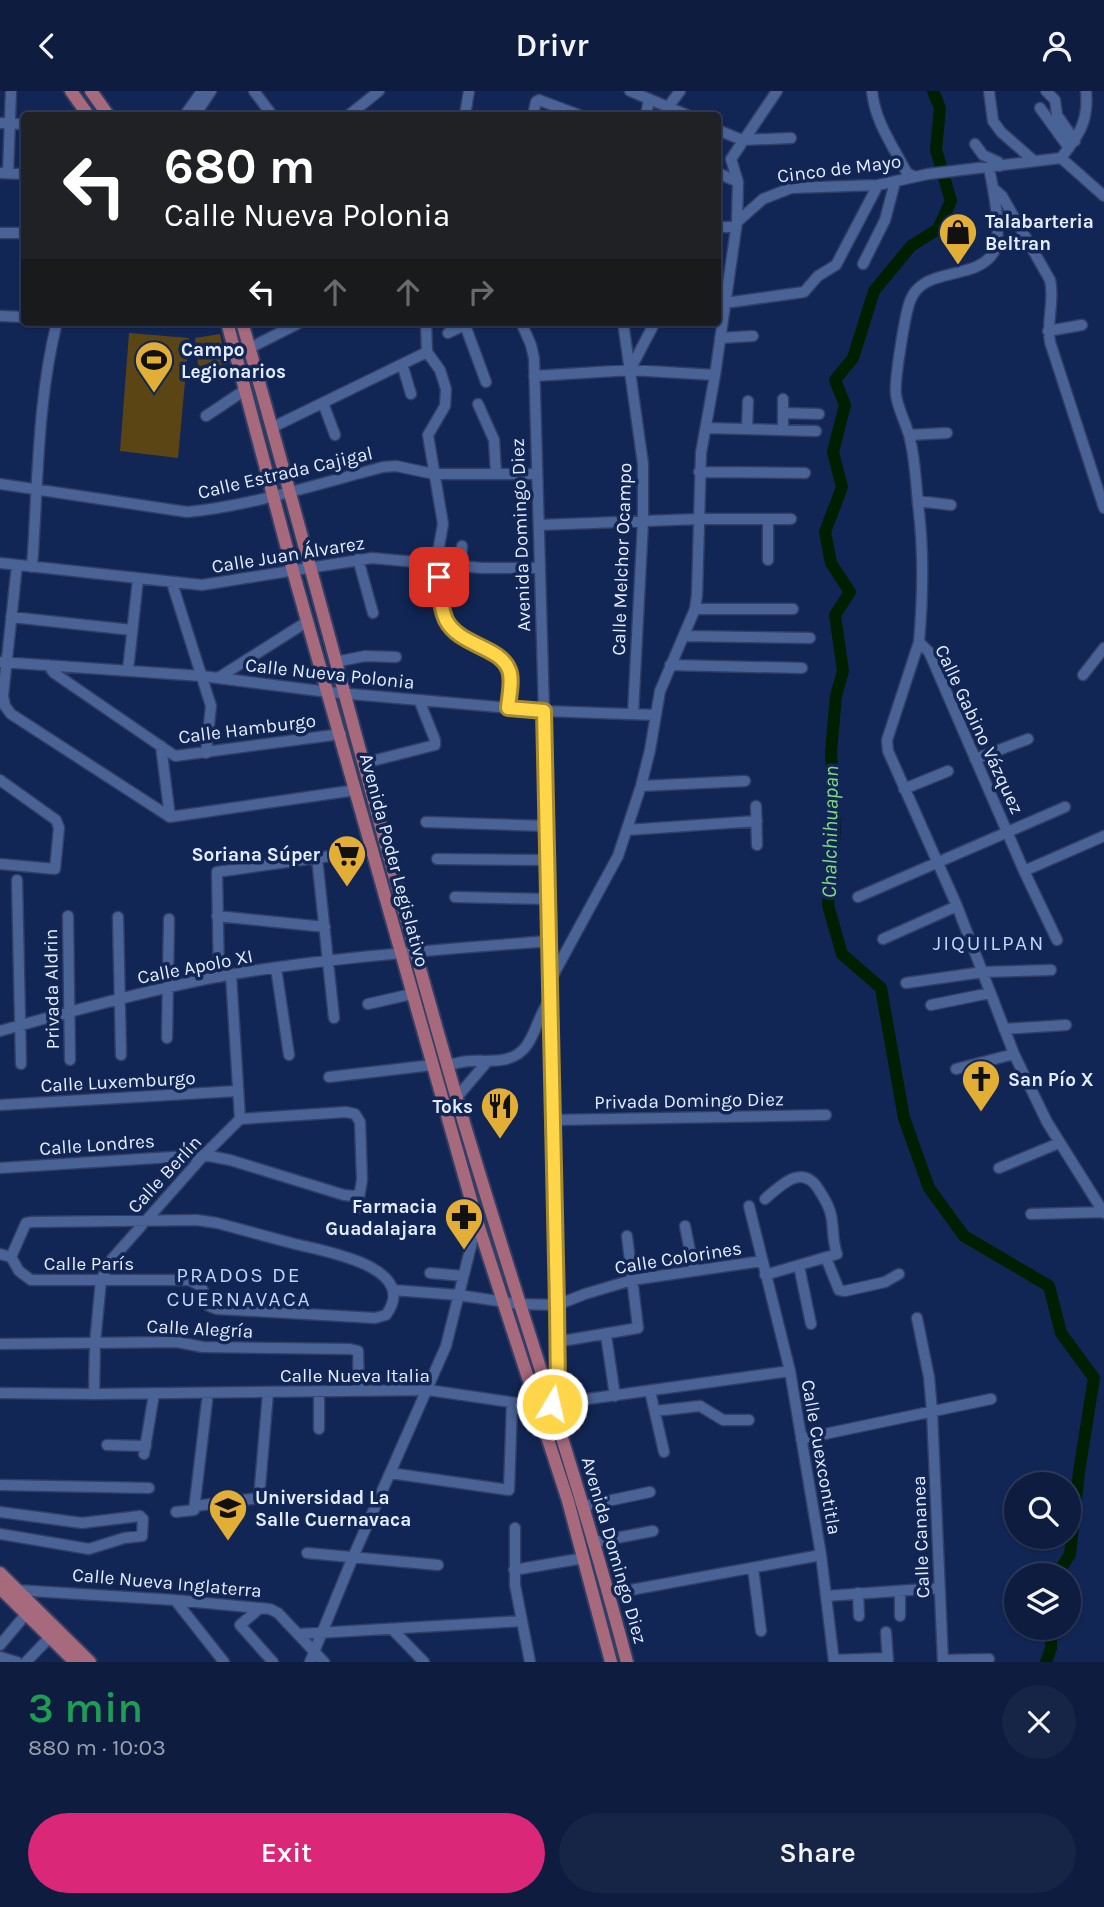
<!DOCTYPE html>
<html lang="en">
<head>
<meta charset="utf-8">
<style>
	:root { --surface:#0d1c3f; --page:#162546; --text:#f1f3f6; --muted:#9aa1b0; --line:#2d3a59; --accent:#db2777 }
	body { margin:0; font-family:Karla,sans-serif; background:var(--page); color:var(--text); height:100vh; display:flex; flex-direction:column; font-size:26px; white-space:nowrap }
	* { box-sizing:border-box; margin:0 }
	p { font-size:23px; color:var(--muted) }
	.icon { flex:none; width:38px; height:38px; fill:none; stroke:currentColor; stroke-width:2; stroke-linecap:round; stroke-linejoin:round }
	.map { position:relative; height:1571px; overflow:hidden }
	.sheet { display:flex; flex-direction:column; background:var(--surface); flex:1 }
	.sheet>* { flex:none }
	.banner { position:absolute; left:21px; top:21px; width:700px; height:214px; border-radius:7px; box-shadow:0 2px 5px #0004,0 0 0 2px var(--line); background:#202124; color:#fff; overflow:hidden }
	.fabs { position:absolute; left:1004px; top:1381px; display:grid; gap:14px }
	.fabs a { display:grid; place-items:center; width:77px; height:77px; border-radius:50%; background:var(--surface); box-shadow:0 2px 5px #0004,0 0 0 2px var(--line); font-size:35px }
	.pin { position:absolute; display:grid; place-items:center; width:60px; height:60px; color:#fff; margin:-30px; border-radius:14px; box-shadow:0 4px 10px #0006 }
	.me { position:absolute; width:77px; margin:-38px; rotate:9deg; stroke-linejoin:round; filter:drop-shadow(0 0 5px #0008) }
	.turn { display:flex; align-items:center; gap:24px; height:147px; padding:0 28px; font-size:32px }
	.turn .icon { width:91px; height:91px; stroke-width:2.5 }
	.turn b { display:block; font-size:49px; line-height:60px }
	.lanes { display:flex; align-items:center; height:66px; padding:0 28px; background:#0003; justify-content:center; gap:35px; direction:ltr }
	.lanes .off { opacity:.35 }
	.round { display:grid; place-items:center; flex:none; width:74px; height:74px; border-radius:37px; background:var(--page) }
	.summary { display:flex; align-items:center; justify-content:space-between; height:119px; padding:0 28px }
	h1 { font-size:42px; font-weight:600; line-height:52px; color:#1e9e55 }
	.action { display:flex; gap:14px; margin-top:auto; padding:14px 28px }
	.action a { flex:1; height:80px; border-radius:42px; background:var(--accent); color:#fff; font-size:28px; font-weight:600; line-height:80px; text-align:center }
	.action a+a { background:var(--page); color:var(--text) }
	header { display:flex; justify-content:space-between; align-items:center; height:91px; padding:0 28px; background:var(--surface); font-size:32px; font-weight:600 }
	.map>svg:first-child { display:block }
	.green { fill:#5b4515 }
	.lines { fill:none; stroke-linecap:round; stroke-linejoin:round }
	.river { stroke:#001f00; stroke-width:12 }
	.minor-casing { stroke:#333e64; stroke-width:13 }
	.major-casing { stroke:#333e64; stroke-width:16 }
	.minor { stroke:#496396; stroke-width:10 }
	.major { stroke:#a76a7d; stroke-width:12 }
	.route-casing { stroke:#a68a30; stroke-width:18 }
	.route { stroke:#ffd54a; stroke-width:12 }
	.labels { text-anchor:middle; stroke-width:7; stroke-linejoin:round; paint-order:stroke }
	.street-label { font-size:19px; fill:#e3edff; stroke:#112654 }
	.poi-label { font-size:19px; font-weight:bold; fill:#e3edff; stroke:#112654; text-anchor:start }
	.water-label { font-size:21px; font-style:italic; fill:#80da7c; stroke:#112654 }
	.neighbourhood-label { font-size:21px; letter-spacing:2px; fill:#c1d4f7; stroke:#112654 }
</style>
</head>
<body>
<header><svg class="icon" aria-label="back" viewBox="0 0 24 24"><path d="M15 5l-7 7 7 7"/></svg>Drivr<svg class="icon" aria-label="person" viewBox="0 0 24 24"><circle cx="12" cy="8" r="4"/><path d="M4 21q1-7 8-7t8 7"/></svg></header>
<div class="map">
<svg width="1104" height="1571" viewBox="0 0 1104 1571">
	<rect width="100%" height="100%" fill="#112654"/>
	<!-- green -->
	<path class="green" d="M129,242L189,247L178,367L120,360Z
		M220,243L229,285L200,291L195,247Z"/>
	<g class="lines">
		<!-- river -->
		<path class="river" d="M933,0L940,17L936,59L951,110L938,138L911,155L874,200L853,267L835,289L845,314L833,361L842,396L825,441L831,472L850,501L835,524L843,580L836,605L831,661L835,740L828,814L842,863L881,897L904,1027L929,1097L964,1145L1049,1195L1061,1242L1094,1287L1079,1381L1070,1463L1057,1484
			M1046,1571L1051,1557V1536"/>
		<!-- minor casing -->
		<g class="minor-casing">
			<path id="minor" d="M254,0L272,24
				M630,0L687,24
				M872,0C875,31 893,55 907,82L913,85
				M989,0L993,30L1001,41L1034,70
				M1046,0L1055,9L1057,24L1075,50
				M668,16L680,0
				M1040,17L1069,57
				M185,24L202,0
				M195,24L211,0
				M349,24L379,0
				M465,24L469,0
				M533,24L536,11L539,9L579,24
				M646,24L649,8
				M0,32L24,33
				M718,39L742,49L791,47
				M975,53L983,64L998,71L1000,75
				M1061,67C1079,44 1089,30 1086,0
				M989,77C993,96 1003,143 994,161C976,191 923,174 910,210C905,224 894,290 896,304C898,318 905,330 909,344C915,366 916,391 918,413C924,458 923,505 919,551L887,649L888,660L957,815L1014,963L1047,1031L1104,1122
				M0,82L24,83
				M8,82L11,0
				M718,82L738,91
				M994,98L1002,105L1050,189C1055,210 1046,230 1050,251L1104,417
				M737,131L763,108L791,97L878,94L928,83L1061,67L1104,105
				M718,136H736
				M0,142H24
				M863,173L885,129L895,91
				M725,212L804,201L818,185L836,174L878,94
				M0,225L24,226
				M426,231L427,261L440,279L446,298L445,315L428,344L443,433L438,461L442,517L446,530L454,540L463,548L493,563L503,570L509,579L508,616
				M521,231L531,254L534,267L544,620L557,1214L558,1300L552,1313
				M623,231L643,373V430L633,623
				M465,234L486,291
				M1048,240L1082,234
				M448,242L471,231
				M720,247L753,245
				M236,264L301,231
				M402,273L411,303
				M631,277L655,231
				M534,285L631,279L715,284
				M783,308V339
				M323,312L335,344
				M478,313L494,349L496,382
				M783,322L819,323
				M206,325L245,299
				M271,337L427,261
				M706,337L816,340
				M747,338L748,310
				M909,344L947,342
				M699,381L805,382
				M0,393L187,421C251,415 321,392 383,376L396,375L434,383H537
				M918,410L951,414
				M768,428V469
				M539,434L699,428H791
				M358,468L373,522
				M0,472L202,494L372,467L482,477H540
				M17,474L3,605L5,615L11,623L170,726L356,699
				M460,475L462,455
				M32,476C38,395 37,310 57,231
				M172,492L211,615L206,662
				M695,518H793
				M11,526L132,539
				M684,545L810,547
				M919,551L929,561L1024,780L1057,849
				M0,571L202,585L328,601L544,620L656,624
				M335,571L365,565L396,566
				M48,574L54,582L175,665L341,643
				M670,574L802,577
				M128,579L138,488
				M1083,584L1104,557
				M218,587L308,530
				M161,655L170,726
				M975,668L1028,648
				M364,672L435,654V649L419,609
				M0,689L56,729L59,737L55,778L0,773
				M641,695L745,690
				M904,698L948,680
				M756,715L757,754
				M426,731L546,735
				M627,739L757,730
				M317,767L334,927
				M437,768L546,769
				M1024,780L1104,745
				M17,789L21,973
				M455,806L548,808
				M858,806L1065,716
				M68,825L70,969
				M217,825L325,836
				M118,826L121,964
				M883,848L957,815
				M276,877L289,964
				M231,884L240,1028
				M219,886L217,781L373,759
				M551,888L618,765L641,695L650,659L660,600L695,518L697,504L701,362L715,284L737,131L738,91L731,68L777,0
				M906,892L983,881L1051,879
				M368,913L412,903
				M931,914L990,902
				M1004,938L1066,934
				M0,940C71,920 144,900 216,886C326,866 438,859 549,850
				M167,947L169,828
				M448,974C455,973 463,970 470,970C490,969 513,974 527,954C536,941 539,924 549,910
				M956,978L1014,963
				M329,986L433,974
				M457,1006L486,972
				M0,1014L237,1000
				M240,1028L346,1021L355,1023L360,1031L362,1089L357,1118
				M552,1029L826,1024
				M0,1077L204,1064L230,1069L344,1104L354,1105L359,1103
				M999,1077L1059,1052
				M749,1115L790,1280L821,1464L834,1571
				M1031,1123L1104,1121
				M197,1129L217,1132C243,1139 269,1146 295,1153C324,1160 421,1176 386,1224L375,1227L217,1218L209,1215L201,1195L189,1189H31L19,1180L11,1166L26,1132L32,1131Z
				M685,1135L694,1180
				M0,1163L11,1166
				M826,1167L839,1199L845,1200L885,1191L899,1183
				M799,1175L811,1233
				M430,1182L463,1185
				M765,1184L837,1163C832,1150 834,1137 831,1124C829,1114 824,1107 819,1099C803,1072 782,1093 765,1108
				M393,1199L458,1204L518,1213L557,1214L585,1203L632,1189L762,1170
				M917,1227L929,1286L932,1320L943,1571
				M606,1244L615,1305
				M568,1249L638,1237L627,1145
				M0,1253L177,1251L203,1256L350,1258L358,1260L359,1299
				M650,1300L664,1361
				M319,1301V1338
				M0,1302L94,1303L428,1299L537,1315L790,1280
				M94,1303L95,1252L101,1189L112,1168L204,1064L240,1028
				M655,1320L700,1315L723,1329H749
				M801,1348L991,1308
				M107,1354L146,1355
				M144,1363L154,1303
				M390,1382L509,1399L512,1312
				M0,1394L149,1397
				M195,1415L259,1407L268,1302
				M584,1415L650,1401
				M0,1421L82,1432L140,1425L143,1428L142,1445L124,1447L89,1458L0,1443
				M176,1421L194,1419L208,1302
				M515,1437V1494L530,1571
				M595,1451L653,1440
				M307,1462L438,1474
				M753,1477L761,1540
				M514,1479L584,1467
				M16,1499L175,1509L270,1518L278,1522L324,1571
				M858,1502L859,1525
				M609,1503L821,1464
				M826,1505L939,1497
				M175,1509L224,1571
				M260,1517L240,1534L273,1571
				M900,1525V1500
				M392,1538L424,1571
				M886,1541L888,1571
				M299,1543L522,1530
				M0,1554L27,1522
				M0,1566L17,1571
				M834,1569L888,1567
				M943,1569L989,1568
				M26,1571L50,1546
				M310,1571L353,1466L446,1255L477,1131"/>
		</g>
		<!-- major casing -->
		<g class="major-casing">
			<path id="major" d="M71,0L88,24
				M91,0L108,24
				M227,231L293,480L477,1130L568,1410L611,1571
				M242,231C316,489 382,750 457,1008C512,1196 577,1381 627,1571
				M0,1482L90,1571
				M0,1497L75,1571"/>
		</g>
		<!-- minor -->
		<use href="#minor" class="minor"/>
		<!-- major -->
		<use href="#major" class="major"/>
	</g>
	<g class="lines">
		<!-- route casing -->
		<g class="route-casing">
			<path id="route" d="M439,486C440,500 440,516 446,529C459,555 500,555 509,579C513,589 509,605 508,617L544,620L557,1214L558,1300L552,1313"/>
		</g>
		<!-- route -->
		<use href="#route" class="route"/>
	</g>
	<!-- icons -->
	<defs>
		<g id="shop-pin" transform="scale(2.0125)"><path d="M0 17L-7.5 6A9.5 9.5 0 1 1 7.5 6Z" fill="#e3ae35" stroke="#112654"/><path d="M-5-2.5h2.3a2.7 3.5 0 0 1 5.4 0H5L5.5 6h-11ZM-1.5-2.5h3a1.5 2.3 0 0 0-3 0Z" fill="#111"/></g>
		<g id="stadium-pin" transform="scale(2.0125)"><path d="M0 17L-7.5 6A9.5 9.5 0 1 1 7.5 6Z" fill="#e3ae35" stroke="#112654"/><path d="M0-5a6.5 5 0 1 0 0 10a6.5 5 0 1 0 0-10ZM-3.5-1.8h7v3.6h-7Z" fill="#111"/></g>
		<g id="supermarket-pin" transform="scale(2.0125)"><path d="M0 17L-7.5 6A9.5 9.5 0 1 1 7.5 6Z" fill="#e3ae35" stroke="#112654"/><path d="M-6-5.5h2.5l.6 2H6L4.5 2H-2.5L-4.4-4H-6ZM-1.5 3.2a1.3 1.3 0 1 0 .1 0ZM3 3.2a1.3 1.3 0 1 0 .1 0Z" fill="#111"/></g>
		<g id="church-pin" transform="scale(2.0125)"><path d="M0 17L-7.5 6A9.5 9.5 0 1 1 7.5 6Z" fill="#e3ae35" stroke="#112654"/><path d="M-1.2-6h2.4v3.5h3.3v2.4h-3.3V6h-2.4V-.1h-3.3v-2.4h3.3Z" fill="#111"/></g>
		<g id="restaurant-pin" transform="scale(2.0125)"><path d="M0 17L-7.5 6A9.5 9.5 0 1 1 7.5 6Z" fill="#e3ae35" stroke="#112654"/><path d="M-5-6h1v4h1v-4h1v4h1v-4h1v5L-1.5 .5V6h-2V.5L-5-1ZM5-6V6H3V1.5H1.5Q1.5-4 5-6Z" fill="#111"/></g>
		<g id="pharmacy-pin" transform="scale(2.0125)"><path d="M0 17L-7.5 6A9.5 9.5 0 1 1 7.5 6Z" fill="#e3ae35" stroke="#112654"/><path d="M-2-6h4v4h4v4h-4v4h-4v-4h-4v-4h4Z" fill="#111"/></g>
		<g id="university-pin" transform="scale(2.0125)"><path d="M0 17L-7.5 6A9.5 9.5 0 1 1 7.5 6Z" fill="#e3ae35" stroke="#112654"/><path d="M0-5L7-2L0 1L-7-2ZM-4 1L0 2.5L4 1V4Q0 6-4 4Z" fill="#111"/></g>
	</defs>
	<g fill-rule="evenodd">
		<use href="#shop-pin" x="958" y="141"/>
		<use href="#stadium-pin" x="154" y="269"/>
		<use href="#supermarket-pin" x="347" y="763"/>
		<use href="#church-pin" x="981" y="988"/>
		<use href="#restaurant-pin" x="500" y="1015"/>
		<use href="#pharmacy-pin" x="464" y="1126"/>
		<use href="#university-pin" x="228" y="1417"/>
	</g>
	<g class="labels">
		<!-- street labels -->
		<g class="street-label">
			<text transform="translate(839 77) rotate(-7)" y="7">Cinco de Mayo</text>
			<text transform="translate(285 381) rotate(-13)" y="7">Calle Estrada Cajigal</text>
			<text transform="translate(520 444) rotate(-92)" y="7">Avenida Domingo Diez</text>
			<text transform="translate(288 463) rotate(-9)" y="7">Calle Juan Álvarez</text>
			<text transform="translate(621 468) rotate(-88)" y="7">Calle Melchor Ocampo</text>
			<text transform="translate(330 582) rotate(6)" y="7">Calle Nueva Polonia</text>
			<text transform="translate(247 637) rotate(-7)" y="7">Calle Hamburgo</text>
			<text transform="translate(980 638) rotate(65)" y="7">Calle Gabino Vázquez</text>
			<text transform="translate(395 769) rotate(75)" y="7">Avenida Poder Legislativo</text>
			<text transform="translate(195 875) rotate(-11)" y="7">Calle Apolo XI</text>
			<text transform="translate(51 898) rotate(-91)" y="7">Privada Aldrin</text>
			<text transform="translate(118 990) rotate(-3)" y="7">Calle Luxemburgo</text>
			<text transform="translate(689 1009) rotate(-1)" y="7">Privada Domingo Diez</text>
			<text transform="translate(97 1053) rotate(-4)" y="7">Calle Londres</text>
			<text transform="translate(164 1083) rotate(-47)" y="7">Calle Berlín</text>
			<text transform="translate(678 1166) rotate(-9)" y="7">Calle Colorines</text>
			<text x="89" y="1179">Calle París</text>
			<text transform="translate(200 1237) rotate(3)" y="7">Calle Alegría</text>
			<text x="355" y="1291">Calle Nueva Italia</text>
			<text transform="translate(822 1366) rotate(80)" y="7">Calle Cuexcontitla</text>
			<text transform="translate(920 1446) rotate(-92)" y="7">Calle Cananea</text>
			<text transform="translate(615 1459) rotate(74)" y="7">Avenida Domingo Diez</text>
			<text transform="translate(167 1491) rotate(5)" y="7">Calle Nueva Inglaterra</text>
		</g>
		<!-- poi labels -->
		<g class="poi-label">
			<text x="985" y="137">Talabarteria<tspan x="985" dy="22">Beltran</tspan></text>
			<text x="181" y="265">Campo<tspan x="181" dy="22">Legionarios</tspan></text>
			<text x="320" y="770" text-anchor="end">Soriana Súper</text>
			<text x="1008" y="995">San Pío X</text>
			<text x="473" y="1022" text-anchor="end">Toks</text>
			<text x="437" y="1122" text-anchor="end">Farmacia<tspan x="437" dy="22">Guadalajara</tspan></text>
			<text x="255" y="1413">Universidad La<tspan x="255" dy="22">Salle Cuernavaca</tspan></text>
		</g>
		<!-- water labels -->
		<g class="water-label">
			<text transform="translate(830 741) rotate(-89)" y="7">Chalchihuapan</text>
		</g>
		<!-- neighbourhood labels -->
		<g class="neighbourhood-label">
			<text x="989" y="859">JIQUILPAN</text>
			<text x="239" y="1191">PRADOS DE<tspan x="239" dy="24">CUERNAVACA</tspan></text>
		</g>
	</g>
</svg>
<div class="fabs">
<a><svg class="icon" aria-label="search" viewBox="0 0 24 24"><circle cx="10" cy="10" r="6"/><path d="M15 15l6 6"/></svg></a>
<a><svg class="icon" aria-label="layers" viewBox="0 0 24 24"><path d="M12 4l9 5-9 5-9-5zM3 14l9 5 9-5"/></svg></a>
</div>
<div class="pin" style="left:439px;top:486px;background:#d93025"><svg class="icon" aria-label="arrive" viewBox="0 0 24 24"><path d="M6 21V4h12l-3 4 3 4H6"/></svg></div>
<svg class="me" style="left:552px;top:1313px" viewBox="-20 -20 40 40"><circle r="17" fill="#ffd54a" stroke="#fff" stroke-width="3"/><path d="M0-11L8 9 0 5-8 9z" fill="#fff"/></svg>
<div class="banner">
<div class="turn"><svg class="icon" aria-label="left" viewBox="0 0 24 24"><path d="M17 20v-9H6M10 6l-5 5 5 5"/></svg><div><b>680 m</b>Calle Nueva Polonia</div></div>
<div class="lanes"><svg class="icon" aria-label="left" viewBox="0 0 24 24"><path d="M17 20v-9H6M10 6l-5 5 5 5"/></svg><svg class="icon off" aria-label="ahead" viewBox="0 0 24 24"><path d="M12 20V5M6 11l6-6 6 6"/></svg><svg class="icon off" aria-label="ahead" viewBox="0 0 24 24"><path d="M12 20V5M6 11l6-6 6 6"/></svg><svg class="icon off" aria-label="right" viewBox="0 0 24 24"><path d="M7 20v-9h11M14 6l5 5-5 5"/></svg></div>
</div>
</div>
<section class="sheet">
<div class="summary"><div><h1>3 min</h1><p>880 m · 10:03</p></div><a class="round"><svg class="icon" aria-label="close" viewBox="0 0 24 24"><path d="M6 6l12 12M18 6L6 18"/></svg></a></div>
<div class="action"><a>Exit</a><a>Share</a></div>
</section>
</body>
</html>
